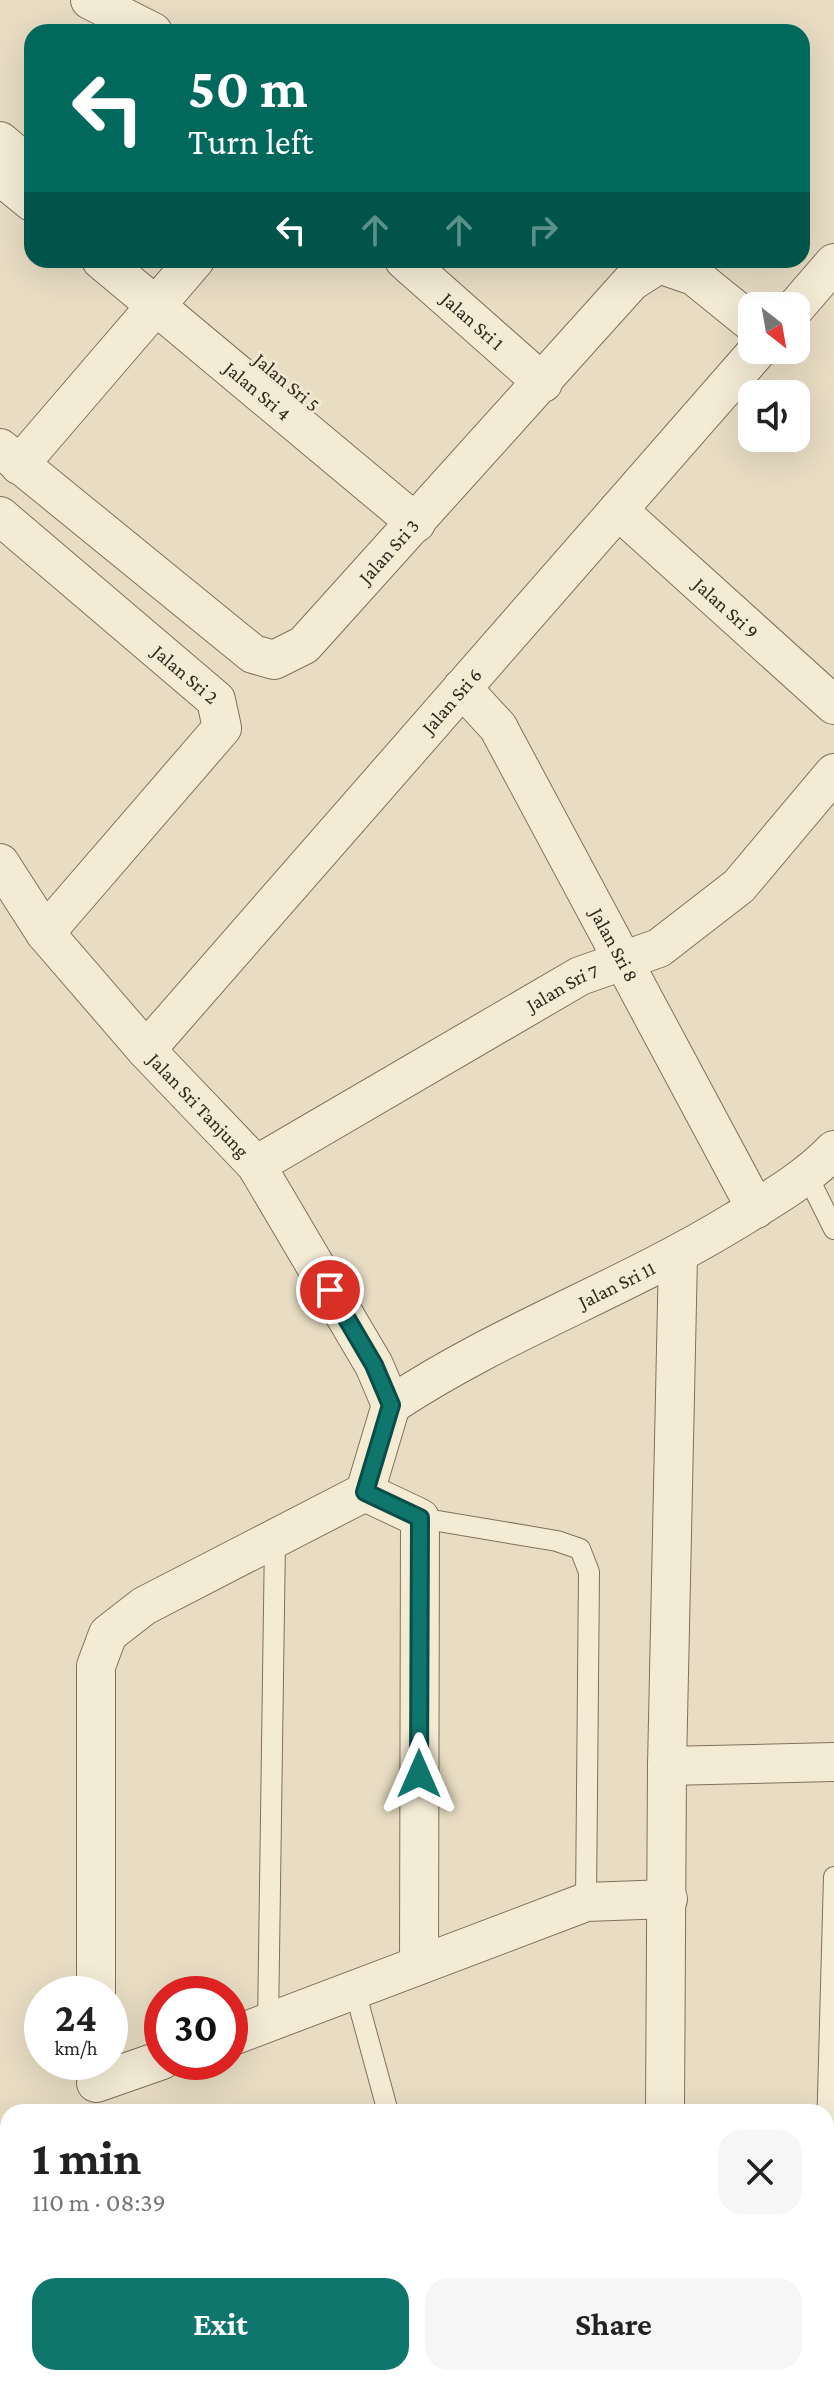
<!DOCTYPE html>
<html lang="en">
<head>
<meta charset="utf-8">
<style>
	:root { --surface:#fff; --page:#f6f6f6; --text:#222; --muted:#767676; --accent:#0f766e }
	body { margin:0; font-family:"Crimson Pro",serif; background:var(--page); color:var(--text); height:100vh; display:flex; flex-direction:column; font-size:30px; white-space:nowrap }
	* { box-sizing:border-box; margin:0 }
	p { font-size:26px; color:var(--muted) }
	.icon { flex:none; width:44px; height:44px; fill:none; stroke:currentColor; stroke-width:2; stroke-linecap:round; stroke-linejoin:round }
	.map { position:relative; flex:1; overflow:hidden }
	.sheet { position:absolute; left:0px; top:2104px; width:834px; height:282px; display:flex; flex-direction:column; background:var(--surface); border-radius:24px 24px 0 0; box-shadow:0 8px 32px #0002 }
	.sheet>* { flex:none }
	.banner { position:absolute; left:24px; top:24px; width:786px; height:244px; border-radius:24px; box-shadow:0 8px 32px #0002; background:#00695c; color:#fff; overflow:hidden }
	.needle { width:52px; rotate:149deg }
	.tools { position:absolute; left:738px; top:292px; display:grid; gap:16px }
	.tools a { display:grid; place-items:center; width:72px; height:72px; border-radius:16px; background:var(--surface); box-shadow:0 8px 32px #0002; font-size:40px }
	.speed { position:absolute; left:24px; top:1976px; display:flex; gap:16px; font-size:40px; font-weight:700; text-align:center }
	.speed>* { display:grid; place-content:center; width:104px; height:104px; border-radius:50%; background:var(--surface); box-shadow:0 8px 32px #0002; line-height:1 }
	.speed small { font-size:20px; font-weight:400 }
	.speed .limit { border:12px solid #d22; background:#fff; color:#111 }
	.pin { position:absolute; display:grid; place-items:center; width:68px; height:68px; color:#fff; margin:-34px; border:4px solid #fff; border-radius:50%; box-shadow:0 2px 8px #0007 }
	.me { position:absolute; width:88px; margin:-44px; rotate:0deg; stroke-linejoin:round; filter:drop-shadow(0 0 6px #0008) }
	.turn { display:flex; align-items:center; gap:28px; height:168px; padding:0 32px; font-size:36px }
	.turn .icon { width:104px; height:104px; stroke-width:2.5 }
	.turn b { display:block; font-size:56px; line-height:68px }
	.lanes { display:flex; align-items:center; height:76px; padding:0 32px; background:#0003; justify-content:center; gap:40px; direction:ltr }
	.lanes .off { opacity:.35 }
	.round { display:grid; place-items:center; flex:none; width:84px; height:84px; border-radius:24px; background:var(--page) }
	.overview { display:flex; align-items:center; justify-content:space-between; height:136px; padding:0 32px }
	h1 { font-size:48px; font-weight:700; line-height:60px }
	.button { display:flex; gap:16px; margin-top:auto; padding:16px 32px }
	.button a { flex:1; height:92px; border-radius:24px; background:var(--accent); color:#fff; font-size:32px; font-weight:700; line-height:92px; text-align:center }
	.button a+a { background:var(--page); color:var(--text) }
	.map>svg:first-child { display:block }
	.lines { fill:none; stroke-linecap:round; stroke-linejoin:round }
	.service-casing { stroke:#80705c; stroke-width:22 }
	.minor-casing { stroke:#80705c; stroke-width:40 }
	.service { stroke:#f4ebd5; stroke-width:20 }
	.minor { stroke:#f4ebd5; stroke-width:38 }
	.route-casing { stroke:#0a4d48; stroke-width:20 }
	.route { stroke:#0f766e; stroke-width:14 }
	.labels { text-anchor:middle; stroke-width:6; stroke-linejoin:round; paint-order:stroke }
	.street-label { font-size:20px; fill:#32281e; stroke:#f0e8d1 }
</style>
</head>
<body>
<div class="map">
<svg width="834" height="2385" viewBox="0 0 834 2385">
	<rect width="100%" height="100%" fill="#e8ddc3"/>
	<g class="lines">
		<!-- service casing -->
		<g class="service-casing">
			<path id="service" d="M808,1177L834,1229
				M420,1518L557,1541L580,1549L589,1572L586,1902
				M355,1991L388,2112
				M268,2024L275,1539
				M826,2169L834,1877
				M820,2385V2378"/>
		</g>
		<!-- minor casing -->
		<g class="minor-casing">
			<g id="minor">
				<path d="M90,0L153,32"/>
				<path d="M0,141L32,168"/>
				<path d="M0,176L32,202"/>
				<path id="s1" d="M101,260L416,523"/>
				<path id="s2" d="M404,260L543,383"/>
				<path d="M796,307L834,263"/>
				<path id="s3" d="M0,448L253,654L274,660L304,645L631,282L659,264L694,276L752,323"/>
				<path d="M19,465L195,260"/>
				<path id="s4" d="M618,510L834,705"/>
				<path id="s5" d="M0,516L216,700L222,728L45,933"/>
				<path id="s6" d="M462,688L498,727L756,1209"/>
				<path id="s7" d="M0,863L45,933L146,1050L256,1165L374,1365L391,1405L365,1492L144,1606L108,1634L96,1666V1994"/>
				<path id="s8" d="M146,1050L758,350"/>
				<path id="s9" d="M256,1165L580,976L659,948L739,886L834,773"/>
				<path id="s10" d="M391,1405C499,1333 624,1289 735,1221C771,1199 805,1180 834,1150"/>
				<path d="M365,1492L420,1518L419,1965"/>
				<path d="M667,1766L834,1762"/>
				<path d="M230,2037L586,1902L668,1899"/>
				<path d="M96,2083L162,2060"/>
				<path d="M665,2112L667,1766L678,1256"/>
				<path d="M103,2378L104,2385"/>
				<path d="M664,2378V2385"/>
				<path d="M156,2385L178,2378"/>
			</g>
		</g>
		<!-- service -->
		<use href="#service" class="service"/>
		<!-- minor -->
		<use href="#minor" class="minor"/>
	</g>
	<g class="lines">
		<!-- route casing -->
		<g class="route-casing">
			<path id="route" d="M330,1290L374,1365L391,1405L365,1492L420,1518L419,1774"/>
		</g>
		<!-- route -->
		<use href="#route" class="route"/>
	</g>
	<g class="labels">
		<!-- street labels -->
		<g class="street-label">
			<text dy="7" stroke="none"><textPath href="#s2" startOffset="92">Jalan Sri 1</textPath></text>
			<text transform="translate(287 382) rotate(40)" y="7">Jalan Sri 5</text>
			<text dy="7" stroke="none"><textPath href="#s1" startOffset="204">Jalan Sri 4</textPath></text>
			<text dy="7" stroke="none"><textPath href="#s3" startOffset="508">Jalan Sri 3</textPath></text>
			<text dy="7" stroke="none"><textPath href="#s4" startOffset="146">Jalan Sri 9</textPath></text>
			<text dy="7" stroke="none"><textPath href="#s5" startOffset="244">Jalan Sri 2</textPath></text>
			<text dy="7" stroke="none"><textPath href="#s8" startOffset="464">Jalan Sri 6</textPath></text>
			<text dy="7" stroke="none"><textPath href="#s6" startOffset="300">Jalan Sri 8</textPath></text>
			<text dy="7" stroke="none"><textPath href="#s9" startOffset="354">Jalan Sri 7</textPath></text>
			<text dy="7" stroke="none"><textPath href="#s7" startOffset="314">Jalan Sri Tanjung</textPath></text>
			<text dy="7" stroke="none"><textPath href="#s10" startOffset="256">Jalan Sri 11</textPath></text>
		</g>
	</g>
</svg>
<div class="tools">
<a><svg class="needle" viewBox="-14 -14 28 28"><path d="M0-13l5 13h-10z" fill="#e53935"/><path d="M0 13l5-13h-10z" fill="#767676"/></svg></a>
<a><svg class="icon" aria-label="sound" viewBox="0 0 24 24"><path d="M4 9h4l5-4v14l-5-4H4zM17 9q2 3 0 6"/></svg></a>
</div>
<div class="speed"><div>24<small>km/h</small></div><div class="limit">30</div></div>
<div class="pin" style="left:330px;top:1290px;background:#d93025"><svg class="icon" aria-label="arrive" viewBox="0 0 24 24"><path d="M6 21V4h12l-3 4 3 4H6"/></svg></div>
<svg class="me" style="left:419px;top:1774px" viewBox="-20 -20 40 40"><path d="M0-17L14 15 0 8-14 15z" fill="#0f766e" stroke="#fff" stroke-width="4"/></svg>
<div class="banner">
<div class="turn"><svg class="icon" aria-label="left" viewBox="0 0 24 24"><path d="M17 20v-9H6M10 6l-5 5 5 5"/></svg><div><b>50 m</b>Turn left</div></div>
<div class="lanes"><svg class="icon" aria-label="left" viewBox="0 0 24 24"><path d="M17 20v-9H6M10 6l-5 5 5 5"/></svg><svg class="icon off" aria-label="ahead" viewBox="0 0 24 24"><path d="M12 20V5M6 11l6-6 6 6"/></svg><svg class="icon off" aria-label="ahead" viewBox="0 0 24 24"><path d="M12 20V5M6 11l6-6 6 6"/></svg><svg class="icon off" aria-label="right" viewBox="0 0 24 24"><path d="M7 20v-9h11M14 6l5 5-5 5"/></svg></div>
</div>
<section class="sheet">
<div class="overview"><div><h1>1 min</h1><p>110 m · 08:39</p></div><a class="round"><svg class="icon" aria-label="close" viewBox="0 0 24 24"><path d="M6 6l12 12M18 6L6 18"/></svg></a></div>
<div class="button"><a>Exit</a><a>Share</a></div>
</section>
</div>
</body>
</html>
